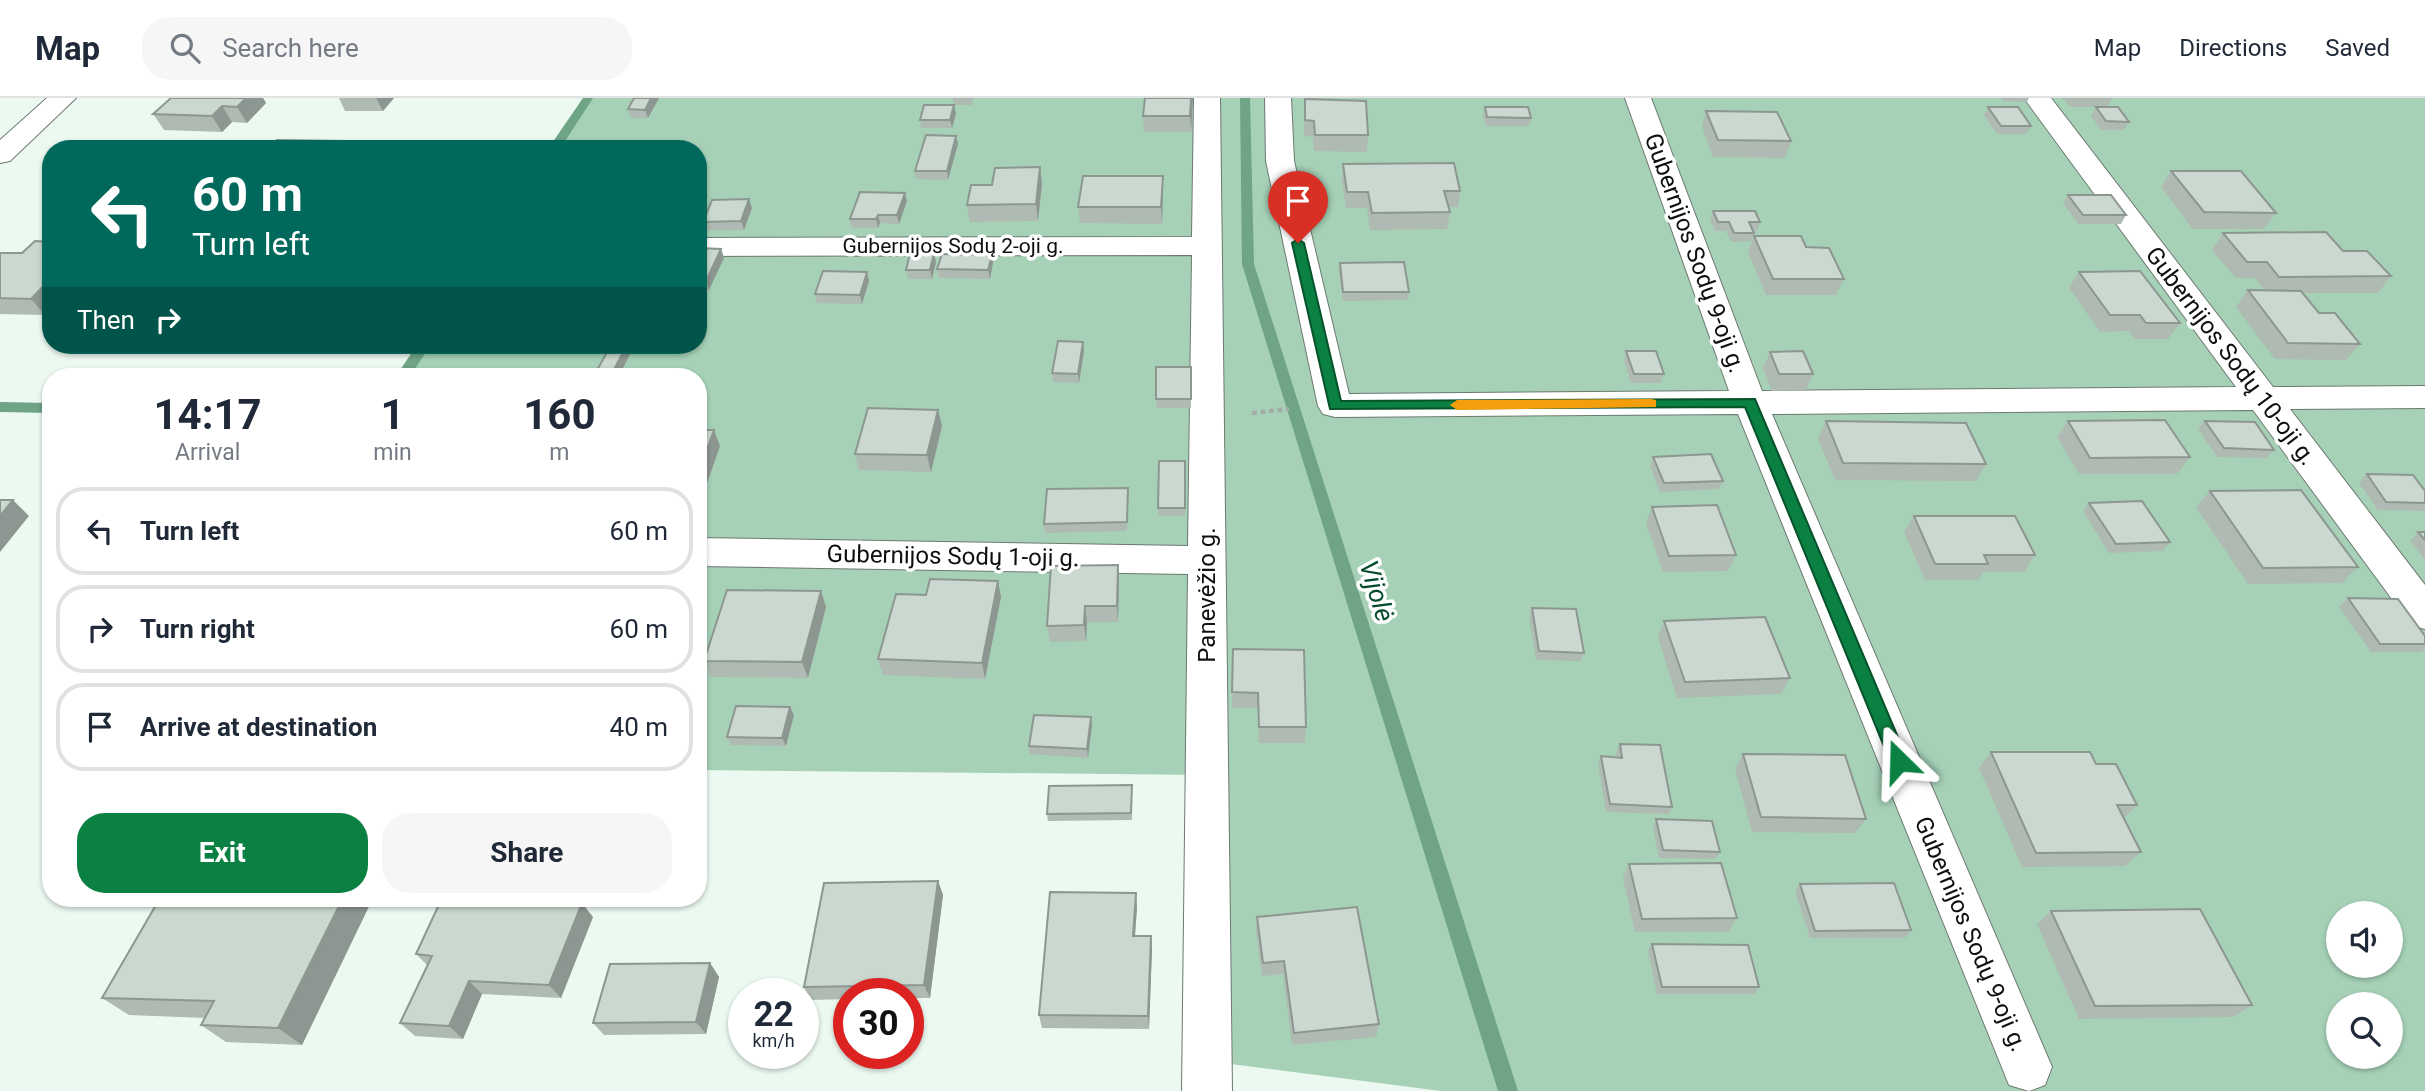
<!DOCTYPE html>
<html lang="en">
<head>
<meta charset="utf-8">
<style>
	:root { --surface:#fff; --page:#f6f6f7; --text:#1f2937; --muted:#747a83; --line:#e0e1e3; --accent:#0b8043 }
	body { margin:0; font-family:Roboto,sans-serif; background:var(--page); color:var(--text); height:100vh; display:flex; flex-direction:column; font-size:26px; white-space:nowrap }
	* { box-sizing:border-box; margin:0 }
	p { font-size:23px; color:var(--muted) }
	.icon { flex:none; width:38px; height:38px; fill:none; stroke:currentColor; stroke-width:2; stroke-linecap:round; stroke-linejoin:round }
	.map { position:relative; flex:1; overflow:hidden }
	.side { position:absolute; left:42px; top:270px; width:665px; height:539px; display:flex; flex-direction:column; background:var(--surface); border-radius:28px; box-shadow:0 2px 5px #0004 }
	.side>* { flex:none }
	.hud { position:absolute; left:42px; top:42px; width:665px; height:214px; border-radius:28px; box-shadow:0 2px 5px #0004; background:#00695c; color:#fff; overflow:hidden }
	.fabs { position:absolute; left:2326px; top:803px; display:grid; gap:14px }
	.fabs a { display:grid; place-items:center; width:77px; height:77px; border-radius:50%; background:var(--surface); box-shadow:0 2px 5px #0004; font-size:35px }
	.speed { position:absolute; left:728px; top:880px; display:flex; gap:14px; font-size:35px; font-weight:700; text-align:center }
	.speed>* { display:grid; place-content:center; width:91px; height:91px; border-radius:50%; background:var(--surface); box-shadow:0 2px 5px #0004; line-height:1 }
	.speed small { font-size:18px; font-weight:400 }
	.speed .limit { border:10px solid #d22; background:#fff; color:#111 }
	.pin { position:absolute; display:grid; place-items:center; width:60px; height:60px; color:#fff; margin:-72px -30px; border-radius:50% 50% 50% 0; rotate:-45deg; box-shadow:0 0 7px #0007 }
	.pin .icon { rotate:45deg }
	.me { position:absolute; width:77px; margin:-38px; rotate:338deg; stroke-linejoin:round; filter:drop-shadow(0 0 5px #0008) }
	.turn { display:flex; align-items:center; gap:24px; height:147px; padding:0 35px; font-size:32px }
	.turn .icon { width:91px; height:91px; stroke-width:2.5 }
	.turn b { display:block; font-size:49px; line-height:60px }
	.then { display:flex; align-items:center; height:66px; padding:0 35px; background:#0003; gap:14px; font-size:26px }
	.eta { display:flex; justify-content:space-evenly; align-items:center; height:119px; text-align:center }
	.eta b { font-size:42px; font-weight:700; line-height:49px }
	.button { display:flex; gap:14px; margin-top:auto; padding:14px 35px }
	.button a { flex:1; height:80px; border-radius:28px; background:var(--accent); color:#fff; font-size:28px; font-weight:700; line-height:80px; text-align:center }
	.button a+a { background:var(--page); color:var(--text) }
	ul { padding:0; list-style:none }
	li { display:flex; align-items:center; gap:21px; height:88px; margin:0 14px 10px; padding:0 21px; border:4px solid var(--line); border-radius:28px }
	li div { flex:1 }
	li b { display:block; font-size:26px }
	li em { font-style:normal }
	header { display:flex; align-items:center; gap:42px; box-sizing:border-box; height:98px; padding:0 35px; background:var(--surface); border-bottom:2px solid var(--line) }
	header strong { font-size:33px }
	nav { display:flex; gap:38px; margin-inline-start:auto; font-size:24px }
	.search { width:490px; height:63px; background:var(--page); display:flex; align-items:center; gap:18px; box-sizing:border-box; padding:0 24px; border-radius:28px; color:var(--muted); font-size:26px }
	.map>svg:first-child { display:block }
	.green { fill:#a6d1b7; fill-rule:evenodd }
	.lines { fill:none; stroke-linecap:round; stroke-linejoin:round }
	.stream { fill:#6fa486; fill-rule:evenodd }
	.minor-casing { stroke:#6d7971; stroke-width:2 }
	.path { stroke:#a2ada7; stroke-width:4.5; stroke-dasharray:5 3.5; stroke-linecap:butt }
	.minor { fill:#fff; fill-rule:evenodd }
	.wall { fill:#aebab2 }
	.shaded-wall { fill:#8d9791 }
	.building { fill:#cad8cf; stroke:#8d9791; stroke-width:2 }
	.route { fill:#0b8043; stroke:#07532c; stroke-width:2 }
	.slow { fill:#f59e0b }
	.labels { text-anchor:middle; stroke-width:7; stroke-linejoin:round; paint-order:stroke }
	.far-street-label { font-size:21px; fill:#0c110e; stroke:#fff }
	.street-label { font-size:24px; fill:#0c110e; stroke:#fff }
	.water-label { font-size:26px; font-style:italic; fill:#044b2e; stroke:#fff }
</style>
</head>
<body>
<header>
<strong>Map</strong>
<div class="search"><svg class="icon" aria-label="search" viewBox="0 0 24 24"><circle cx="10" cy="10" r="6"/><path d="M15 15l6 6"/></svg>Search here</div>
<nav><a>Map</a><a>Directions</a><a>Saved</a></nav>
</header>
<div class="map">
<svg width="2425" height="993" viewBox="0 0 2425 993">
	<rect width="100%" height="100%" fill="#ebf9f1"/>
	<!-- green -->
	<path class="green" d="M588,0H2425V993H1441L1207,963V677L698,672V278H403L424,247H698V51H554ZM2338,816H2390V868H2338ZM2338,906H2390V959H2338Z"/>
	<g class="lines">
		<!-- stream -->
		<path class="stream" d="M583,0H593L560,51H548Z
			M1240,0H1250L1254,166L1518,993H1498L1242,166Z
			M417,247H431L410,278H396Z
			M0,304L51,305V315L0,314Z"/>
		<!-- minor casing -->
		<g class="minor-casing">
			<path id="minor" d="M47,0H76L10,63L0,65V42Z
				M1194,0H1220L1232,993H1182L1188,476L698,468V440L1188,448L1192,157L698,158V140L1192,139Z
				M1265,0H1291L1294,63L1349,296L1729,293L1625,0H1651L1762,293L2236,289L2024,0H2051L2273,289L2425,288V310L2290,311L2425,487V531L2411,527L2253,312L1772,316L2052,969L2045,987L2029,993L2009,987L1738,316L1335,319L1323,316L1318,308L1266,63Z"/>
		</g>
		<!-- path -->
		<path class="path" d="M1252,315L1289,311"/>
		<!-- minor -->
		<use href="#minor" class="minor"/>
	</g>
	<!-- wall -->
	<path class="wall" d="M171,0H263L266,5L247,25L232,24L222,34L164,32L153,16Z
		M339,0H394L383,13H345Z
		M634,0H659L648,20H631L628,11Z
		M953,0H973L972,7H954L956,16L952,30H921L920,22L954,7Z
		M1193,0L1191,34H1144L1143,18Z
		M2002,0H2029L2027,4L2003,3Z
		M2062,0H2112L2107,9H2070Z
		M1305,1L1368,37L1367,54L1314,53L1313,39L1304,38Z
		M1485,9L1531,20L1529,28H1486L1483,17Z
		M1988,9L2031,28L2026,36H1997L1984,17Z
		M2096,9L2129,24L2124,32H2101L2091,18Z
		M1706,13L1791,43L1785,60L1713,59L1702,29Z
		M956,38L958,46L948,82L916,81L915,73Z
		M1343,66L1460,93L1458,109H1448L1450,114L1447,131L1370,132L1367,110H1346L1342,83Z
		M1040,69L1042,86L1038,123L970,124L967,107L992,87Z
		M2171,73L2276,115L2264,131H2193L2161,89Z
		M1163,78V94L1162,126L1080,125L1078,109Z
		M2068,97L2126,117L2121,126H2078L2063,105Z
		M907,103L899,126L880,125L878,130H852L850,121Z
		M752,110L744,132H706L703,124Z
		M1713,113L1760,124L1757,133H1753L1754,135L1751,143L1731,144L1726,133H1715L1710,121Z
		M2223,135L2343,153L2391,178L2378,195H2303L2319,215L2360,246L2346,262L2275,261L2236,209L2248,192L2265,193L2255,180H2236L2212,152Z
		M1754,138L1806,149L1844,181L1836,197H1766L1748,154Z
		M51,144V211L45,217L0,216V155H22Z
		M698,150L721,151L724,160L709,192H698Z
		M934,155L936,164L932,181H908L906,172Z
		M993,165L990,181L939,180L937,171Z
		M1340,165L1409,194L1408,202L1343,203L1339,174Z
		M867,174L869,183L862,206L817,205L815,196Z
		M2079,174L2180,225L2168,241H2135L2129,233L2100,234L2069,190Z
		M1083,244L1084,253L1079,285L1053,284L1052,275Z
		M611,247H628L631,254L619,278H598L596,274Z
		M1626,253L1664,276L1661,285H1631L1624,262Z
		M1770,254L1813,276L1806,292L1772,293L1763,270Z
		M1191,269V310H1157L1156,301Z
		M938,312L942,328L931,374L859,372L855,356Z
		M1826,323L1986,366L1976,383L1835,382L1818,340Z
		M2068,323L2190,359L2177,376H2079L2057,339Z
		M2205,323L2274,352L2266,360L2217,359L2198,331Z
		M1653,359L1723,383L1719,391L1660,394L1650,368Z
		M1185,363V418H1159L1158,410Z
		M2367,376L2425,405V413L2378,412L2359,385Z
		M2210,393L2358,469L2342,485L2248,486L2196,409Z
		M1128,398L1127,433L1045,435L1044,426Z
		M2089,405L2170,444L2163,453L2109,455L2083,413Z
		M1652,409L1736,457L1728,473L1663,474L1646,425Z
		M1914,418L2035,457L2024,474H1983L1978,482H1925L1904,434Z
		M2418,434H2425V462L2410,443Z
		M1118,467L1119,483L1118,524H1087L1086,543L1050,544L1047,528Z
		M821,493L826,509L808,580L711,579L704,563Z
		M1001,499L985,581L883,577L878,561Z
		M2348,500L2425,538V551L2421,554H2371L2339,509Z
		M1532,510L1584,555L1581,563L1536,562L1529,518Z
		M1664,523L1790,580L1781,596L1677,600L1658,539Z
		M1233,551L1306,629L1305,645H1259L1258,610H1232Z
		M794,617L786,648L731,647L727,639Z
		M1092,627L1088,660L1030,656L1029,648Z
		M1620,646L1672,709L1669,716L1606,714L1598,666L1601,658L1617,659L1616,654Z
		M1991,654L2096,666L2137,707L2124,720L2141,754L2125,768L2022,769L1979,670Z
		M1743,656L1866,721L1855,735L1752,734L1735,671Z
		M1132,687V722L1048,723L1047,716Z
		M1656,721L1720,754L1715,761L1659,760L1653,729Z
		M1629,766L1737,820L1728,834H1635L1623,780Z
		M938,783L943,797L930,900H908V896H849V901L811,902L804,889Z
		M1800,786L1911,832L1905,840H1810L1795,793Z
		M160,800H373L302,947L226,944L201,927L205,920L129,917L102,900Z
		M1137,809L1135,838H1151L1152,851L1149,931L1042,930L1039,917Z
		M2051,813L2252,907L2233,919L2079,921L2037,826Z
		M593,819L561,900L482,896L463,941L415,938L400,925L427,867L416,856Z
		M1257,819L1379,926L1376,939L1292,947L1283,876L1262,878L1256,833Z
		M1652,846L1759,889L1754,896H1657L1648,853Z
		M710,865L719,879L706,936L604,937L593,925Z"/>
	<!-- shaded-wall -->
	<path class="shaded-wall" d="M246,0H263L266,5L247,25L237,9Z
		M376,0H394L383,13Z
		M651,0H659L648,20L645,12Z
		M1191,0H1193L1191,34L1190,18Z
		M954,7L956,16L952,30L950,22Z
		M222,8L232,24L222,34L212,18Z
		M956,38L958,46L948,82L947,73Z
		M342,43L346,51H336Z
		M1040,69L1042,86L1038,123L1036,106Z
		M1163,78V94L1162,126L1161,109Z
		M905,95L907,103L899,126L897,117Z
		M749,101L752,110L744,132L741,123Z
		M878,117L880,125L878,130L876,121Z
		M721,151L724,160L709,192L706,183Z
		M934,155L936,164L932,181L930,172Z
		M992,157L993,165L990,181L988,172Z
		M867,174L869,183L862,206L860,197Z
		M51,180V211L45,217L31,201Z
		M1083,244L1084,253L1079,285L1078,276Z
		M627,247H628L631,254L619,278H613L612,275Z
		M938,312L942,328L931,374L927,357Z
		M714,332L720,348L700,406L698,401V375Z
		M13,402L29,418L0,454V418Z
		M1118,467L1119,483L1118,524L1117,508Z
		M998,483L1001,499L985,581L982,565Z
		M821,493L826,509L808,580L802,564Z
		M1085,508L1087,524L1086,543L1084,527Z
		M790,609L794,617L786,648L782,640Z
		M1091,619L1092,627L1088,660L1087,651Z
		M938,783L943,797L930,900L924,887Z
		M1136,795L1137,809L1134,851L1133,838Z
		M343,800H373L302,947L278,930Z
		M582,805L593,819L561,900L549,887Z
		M1151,838L1152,851L1149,931L1148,918Z
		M710,865L719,879L706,936L696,924Z
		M469,883L482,896L463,941L449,928Z"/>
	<!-- building -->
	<path class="building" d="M171,0H246L237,9L222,8L212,18L153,16Z
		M634,0H651L645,12L628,11Z
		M1145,0H1191L1190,18H1143Z
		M1305,1L1366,3L1368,37H1315L1314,23L1305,22Z
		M924,7H954L950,22H920Z
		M1485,9H1528L1531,20L1487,19Z
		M1988,9H2018L2031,28H2001Z
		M2096,9H2118L2129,24L2106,23Z
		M1706,13L1777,14L1791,43L1718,42Z
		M926,37L956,38L947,73H915Z
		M277,42L342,43L336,51H269Z
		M1454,65L1460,93H1444L1450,114L1372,115L1368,94H1347L1343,66Z
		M1040,69L1036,106L967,107L971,87H992L995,70Z
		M2171,73H2241L2276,115L2204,114Z
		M1083,78H1163L1161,109H1078Z
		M860,94L905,95L897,117H878L876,121H850Z
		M2068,97H2111L2126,117H2083Z
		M749,101L741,123L703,124L712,102Z
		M1713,113H1755L1760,124H1749L1754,135H1734L1729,124H1718Z
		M2326,134L2343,153H2367L2391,178L2279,179L2267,164H2247L2223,135Z
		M1754,138H1801L1806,149L1829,150L1844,181H1773Z
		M35,143L51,144V180L31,201L0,200V155H22Z
		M698,150L721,151L706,183H698Z
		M910,155H934L930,172H906Z
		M942,156L992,157L988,172L937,171Z
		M1404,164L1409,194H1343L1340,165Z
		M823,173L867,174L860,197L815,196Z
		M2140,173L2180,225H2146L2140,217H2110L2079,174Z
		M2248,192L2301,193L2319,215H2335L2360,246L2288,245Z
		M1058,243L1083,244L1078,276L1052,275Z
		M611,247H627L612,275L596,274Z
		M1626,253H1656L1664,276H1634Z
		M1803,253L1813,276H1779L1770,254Z
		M1156,269H1191V301H1156Z
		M868,310L938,312L927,357L855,356Z
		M2165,322L2190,359L2090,360L2068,323Z
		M1826,323L1966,325L1986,366L1843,365Z
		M2205,323L2255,324L2274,352L2224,350Z
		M698,332H714L698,375Z
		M1711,356L1723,383L1664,385L1653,359Z
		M1159,363H1185V410H1158Z
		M2367,376L2413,377L2425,393V405L2386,404Z
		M1128,390L1127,424L1044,426L1047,391Z
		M2301,392L2358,469L2263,470L2210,393Z
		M0,402H13L0,418Z
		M2142,403L2170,444L2116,446L2089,405Z
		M1717,407L1736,457L1669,458L1652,409Z
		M1914,418H2015L2035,457H1984L1988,466H1935Z
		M2418,434H2425V442Z
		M1118,467L1117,508H1085L1084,527L1047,528L1051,468Z
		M930,481L998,483L982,565L878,561L896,496L926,497Z
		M727,492L821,493L802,564L704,563Z
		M2348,500L2398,501L2425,538V546H2380Z
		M1532,510L1576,511L1584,555L1539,553Z
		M1765,519L1790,580L1685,584L1664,523Z
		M1233,551L1304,552L1306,629H1259L1258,595L1232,594Z
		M736,608L790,609L782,640L727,639Z
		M1034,617L1091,619L1087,651L1029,648Z
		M1620,646L1660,647L1672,709L1610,706L1601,658L1622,660Z
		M1991,654H2090L2096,666H2116L2137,707H2117L2141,754L2036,755Z
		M1743,656L1845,657L1866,721L1761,719Z
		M1132,687L1131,715L1047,716L1049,688Z
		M1656,721L1712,723L1720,754L1663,752Z
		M1721,765L1737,820L1642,821L1629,766Z
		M938,783L924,887L804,889L824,785Z
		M1894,785L1911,832L1815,833L1800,786Z
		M1050,794L1136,795L1133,838H1151L1148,918L1039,917Z
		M160,800H343L278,930L201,927L214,903L102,900Z
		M442,800H490L582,805L549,887L469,883L449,928L400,925L432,858L416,856Z
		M1357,809L1379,926L1294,935L1284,863L1263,865L1257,819Z
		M2200,811L2252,907L2095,908L2051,813Z
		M1652,846L1748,847L1759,889H1662Z
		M710,865L696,924L593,925L610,866Z"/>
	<!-- route -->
	<path class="route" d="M1298,141L1304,145L1341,303L1755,301L1908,663L1905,668L1899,670L1893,668L1890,663L1745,309L1330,311L1292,145Z"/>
	<!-- slow -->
	<path class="slow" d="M1651,301L1656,302V309L1457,312L1450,307L1457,302Z"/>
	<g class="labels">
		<!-- far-street labels -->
		<g class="far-street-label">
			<text x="953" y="155">Gubernijos Sodų 2-oji g.</text>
		</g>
		<!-- street labels -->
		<g class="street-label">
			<text transform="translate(1695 155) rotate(70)" y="8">Gubernijos Sodų 9-oji g.</text>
			<text transform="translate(2231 258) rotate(53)" y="8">Gubernijos Sodų 10-oji g.</text>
			<text transform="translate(953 458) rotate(1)" y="8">Gubernijos Sodų 1-oji g.</text>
			<text transform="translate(1207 497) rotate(-90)" y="8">Panevėžio g.</text>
			<text transform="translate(1971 836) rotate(67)" y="8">Gubernijos Sodų 9-oji g.</text>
		</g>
		<!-- water labels -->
		<g class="water-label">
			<text transform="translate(1377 493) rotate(73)" y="9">Vijolė</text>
		</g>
	</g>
</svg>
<div class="fabs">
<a><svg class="icon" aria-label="sound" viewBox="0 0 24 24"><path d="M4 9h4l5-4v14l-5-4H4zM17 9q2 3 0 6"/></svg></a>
<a><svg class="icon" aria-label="search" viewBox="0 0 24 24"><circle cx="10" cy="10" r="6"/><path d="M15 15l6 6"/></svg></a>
</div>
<div class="speed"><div>22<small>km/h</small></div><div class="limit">30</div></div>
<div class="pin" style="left:1298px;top:145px;background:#d93025"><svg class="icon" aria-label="arrive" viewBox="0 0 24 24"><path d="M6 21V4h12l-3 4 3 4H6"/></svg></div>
<svg class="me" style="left:1899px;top:663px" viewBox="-20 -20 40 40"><path d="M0-17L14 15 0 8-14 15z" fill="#0b8043" stroke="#fff" stroke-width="4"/></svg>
<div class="hud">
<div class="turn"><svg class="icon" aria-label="left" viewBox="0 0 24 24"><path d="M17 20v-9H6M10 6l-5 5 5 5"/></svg><div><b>60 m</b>Turn left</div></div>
<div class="then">Then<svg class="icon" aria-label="right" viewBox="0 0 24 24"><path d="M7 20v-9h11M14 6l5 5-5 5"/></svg></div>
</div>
<section class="side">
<div class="eta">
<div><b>14:17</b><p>Arrival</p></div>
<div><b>1</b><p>min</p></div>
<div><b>160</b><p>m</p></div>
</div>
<ul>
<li><svg class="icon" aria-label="left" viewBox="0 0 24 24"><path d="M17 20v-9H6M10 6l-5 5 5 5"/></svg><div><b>Turn left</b></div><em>60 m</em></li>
<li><svg class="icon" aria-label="right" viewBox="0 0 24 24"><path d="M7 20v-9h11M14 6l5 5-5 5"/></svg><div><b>Turn right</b></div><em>60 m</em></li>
<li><svg class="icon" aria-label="arrive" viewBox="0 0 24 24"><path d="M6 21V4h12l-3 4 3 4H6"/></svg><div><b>Arrive at destination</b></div><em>40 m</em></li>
</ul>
<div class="button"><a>Exit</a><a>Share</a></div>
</section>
</div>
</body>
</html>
